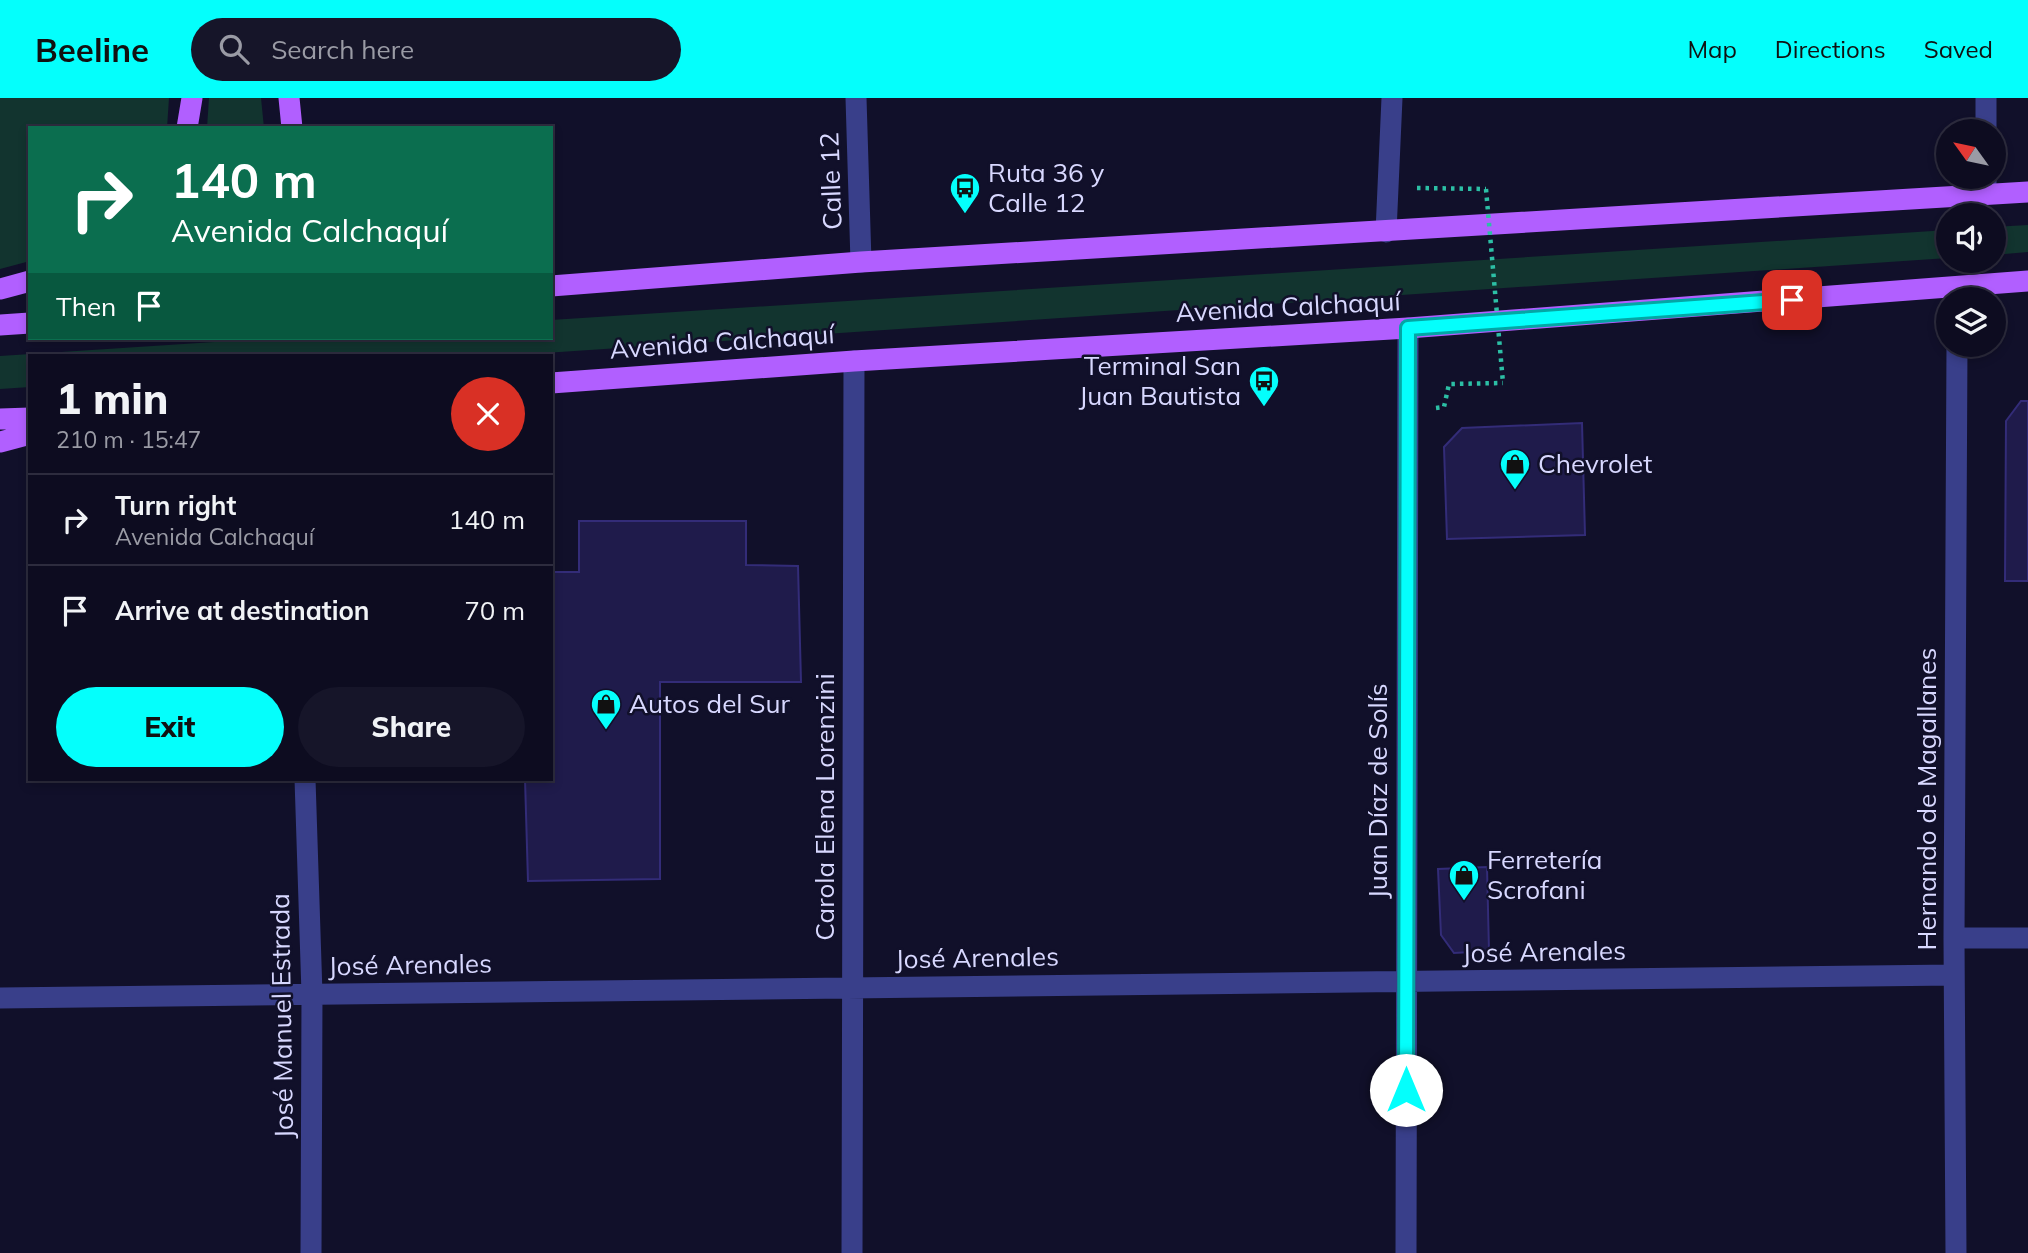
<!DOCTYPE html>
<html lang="en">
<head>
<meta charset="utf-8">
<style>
	:root { --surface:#0d0c20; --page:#161529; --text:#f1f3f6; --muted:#9a9ba5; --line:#2d2c3e; --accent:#04fffc }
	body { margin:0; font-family:Mulish,sans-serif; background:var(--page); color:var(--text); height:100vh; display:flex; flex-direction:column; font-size:26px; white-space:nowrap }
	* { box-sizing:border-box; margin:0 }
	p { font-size:23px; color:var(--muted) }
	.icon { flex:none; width:38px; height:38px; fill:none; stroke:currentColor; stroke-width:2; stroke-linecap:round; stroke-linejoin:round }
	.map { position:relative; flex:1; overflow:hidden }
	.sheet { position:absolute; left:28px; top:256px; width:525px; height:427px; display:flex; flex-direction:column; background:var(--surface); border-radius:0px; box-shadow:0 4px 10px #0003,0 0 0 2px var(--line) }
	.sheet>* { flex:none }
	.guide { position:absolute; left:28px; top:28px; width:525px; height:214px; border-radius:0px; box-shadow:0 4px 10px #0003,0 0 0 2px var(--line); background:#0b6e4f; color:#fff; overflow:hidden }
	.needle { width:46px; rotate:303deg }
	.tools { position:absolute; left:1936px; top:21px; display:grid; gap:14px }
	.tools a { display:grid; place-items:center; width:70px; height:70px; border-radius:50%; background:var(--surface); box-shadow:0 4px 10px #0003,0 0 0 2px var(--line); font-size:35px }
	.pin { position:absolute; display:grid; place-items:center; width:60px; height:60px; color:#fff; margin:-30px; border-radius:14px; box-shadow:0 4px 10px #0006 }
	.me { position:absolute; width:77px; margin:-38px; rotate:0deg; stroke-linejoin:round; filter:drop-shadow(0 0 5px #0008) }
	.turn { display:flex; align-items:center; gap:24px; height:147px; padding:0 28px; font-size:32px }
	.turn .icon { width:91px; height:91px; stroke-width:2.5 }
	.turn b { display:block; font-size:49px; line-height:60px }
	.then { display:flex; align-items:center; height:66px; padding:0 28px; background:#0003; gap:14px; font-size:26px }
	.round { display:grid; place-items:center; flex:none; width:74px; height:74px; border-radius:37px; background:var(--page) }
	.head { display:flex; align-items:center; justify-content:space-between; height:119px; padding:0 28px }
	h1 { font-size:42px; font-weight:800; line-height:52px }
	.cta { display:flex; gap:14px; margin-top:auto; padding:14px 28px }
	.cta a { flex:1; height:80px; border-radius:42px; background:var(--accent); color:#111; font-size:28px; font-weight:800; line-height:80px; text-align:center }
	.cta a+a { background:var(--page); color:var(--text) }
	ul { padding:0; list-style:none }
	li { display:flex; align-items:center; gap:21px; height:91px; padding:0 28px; border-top:2px solid var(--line) }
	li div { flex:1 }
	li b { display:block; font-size:26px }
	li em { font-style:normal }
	header { display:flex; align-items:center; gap:42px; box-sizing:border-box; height:98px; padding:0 35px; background:var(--accent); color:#111 }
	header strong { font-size:33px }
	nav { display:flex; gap:38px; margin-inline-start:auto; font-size:24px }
	.search { width:490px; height:63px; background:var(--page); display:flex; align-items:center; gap:18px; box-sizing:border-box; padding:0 24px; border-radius:38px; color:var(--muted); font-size:26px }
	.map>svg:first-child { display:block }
	.green { fill:#12342f }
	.building { fill:#1f1b4b; stroke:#332c78; stroke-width:2 }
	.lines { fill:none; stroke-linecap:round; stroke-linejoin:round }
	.path { stroke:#2cbfa5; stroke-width:4.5; stroke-dasharray:3.5 5; stroke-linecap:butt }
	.minor { stroke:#393f8a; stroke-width:21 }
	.major { stroke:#b15fff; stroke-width:21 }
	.path-bridge { stroke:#2cbfa5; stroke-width:4.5; stroke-dasharray:3.5 5; stroke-linecap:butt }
	.route-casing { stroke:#03a6a4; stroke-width:18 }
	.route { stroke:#04fffc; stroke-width:12 }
	.labels { text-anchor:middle; stroke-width:5; stroke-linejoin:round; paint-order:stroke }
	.poi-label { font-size:26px; fill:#d8d8ff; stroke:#11102a; text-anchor:start }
	.street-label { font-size:26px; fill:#d8d8ff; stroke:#11102a }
</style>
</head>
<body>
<header>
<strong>Beeline</strong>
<div class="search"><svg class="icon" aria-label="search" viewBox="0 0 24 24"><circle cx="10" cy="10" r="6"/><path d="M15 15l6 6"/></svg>Search here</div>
<nav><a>Map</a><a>Directions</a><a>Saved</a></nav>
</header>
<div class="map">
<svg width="2028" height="1155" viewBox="0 0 2028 1155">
	<rect width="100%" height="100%" fill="#11102a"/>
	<!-- green -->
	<path class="green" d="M0,0H169L167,30H30V163L0,171Z
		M209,0H261L264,30H207Z
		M2028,127V154L1993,157V129Z
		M1948,132V160L515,257H30V289L0,291V258L274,240H551V222Z"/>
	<!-- building -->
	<path class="building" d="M2021,303H2028V483H2005L2006,323Z
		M1582,325L1585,437L1447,441L1444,349L1462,330Z
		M579,423H746V467L798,468L801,584H660V781L528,783L525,681H551V474H579Z
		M1487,769L1489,853L1454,855L1441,837L1438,771Z"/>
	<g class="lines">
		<!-- path -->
		<path class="path" d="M1417,90L1486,91
			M1436,310L1444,309L1449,286L1503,285"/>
		<!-- minor -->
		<path class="minor" d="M856,0L861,164
			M1986,0V33
			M1986,79V96
			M1386,134L1392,0
			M305,681L312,896L311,1155
			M1954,840H2028
			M0,900L1954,877
			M852,1155L854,263
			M1406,1155L1408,230
			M1956,1155L1954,840L1957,247"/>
		<!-- major -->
		<path class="major" d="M289,0L292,30
			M187,30L192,0
			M551,188L861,164L2028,94
			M0,191L30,183
			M0,227L30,225
			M551,285L854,263L1408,230L2028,183
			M0,321L30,320
			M0,344L30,336"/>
		<!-- path-bridge -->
		<path class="path-bridge" d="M1486,91L1503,285"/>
	</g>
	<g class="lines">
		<!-- route casing -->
		<g class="route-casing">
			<path id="route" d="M1406,992L1408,230L1792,202"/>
		</g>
		<!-- route -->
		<use href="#route" class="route"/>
	</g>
	<!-- icons -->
	<defs>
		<g id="bus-pin" transform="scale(1.575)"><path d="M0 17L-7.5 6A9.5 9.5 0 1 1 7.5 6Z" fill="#04fffc" stroke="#11102a"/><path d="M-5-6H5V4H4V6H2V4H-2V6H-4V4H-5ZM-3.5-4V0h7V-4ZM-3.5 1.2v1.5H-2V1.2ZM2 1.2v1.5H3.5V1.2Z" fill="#111"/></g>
		<g id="shop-pin" transform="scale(1.575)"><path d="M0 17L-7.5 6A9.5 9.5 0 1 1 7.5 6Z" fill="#04fffc" stroke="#11102a"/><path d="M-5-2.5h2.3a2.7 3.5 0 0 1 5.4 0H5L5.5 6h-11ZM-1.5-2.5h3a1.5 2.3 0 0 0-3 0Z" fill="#111"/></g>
	</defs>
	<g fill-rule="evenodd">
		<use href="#bus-pin" x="965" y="90"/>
		<use href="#bus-pin" x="1264" y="283"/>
		<use href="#shop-pin" x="1515" y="366"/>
		<use href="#shop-pin" x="606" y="606"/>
		<use href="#shop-pin" x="1464" y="777"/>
	</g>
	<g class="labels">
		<!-- poi labels -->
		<g class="poi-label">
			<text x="988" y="84">Ruta 36 y<tspan x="988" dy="30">Calle 12</tspan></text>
			<text x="1241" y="277" text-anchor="end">Terminal San<tspan x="1241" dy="30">Juan Bautista</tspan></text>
			<text x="1538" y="375">Chevrolet</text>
			<text x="629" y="615">Autos del Sur</text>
			<text x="1487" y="771">Ferretería<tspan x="1487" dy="30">Scrofani</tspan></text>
		</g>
		<!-- street labels -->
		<g class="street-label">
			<text transform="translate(831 83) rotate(-92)" y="9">Calle 12</text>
			<text transform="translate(1288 209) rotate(-3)" y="9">Avenida Calchaquí</text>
			<text transform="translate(722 244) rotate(-4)" y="9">Avenida Calchaquí</text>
			<text transform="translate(1378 693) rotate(-90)" y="9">Juan Díaz de Solís</text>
			<text transform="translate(1927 701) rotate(-90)" y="9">Hernando de Magallanes</text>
			<text transform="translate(825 709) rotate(-90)" y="9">Carola Elena Lorenzini</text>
			<text transform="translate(1544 854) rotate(-1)" y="9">José Arenales</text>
			<text transform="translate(977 860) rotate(-1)" y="9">José Arenales</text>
			<text transform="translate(410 867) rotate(-1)" y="9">José Arenales</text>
			<text transform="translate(282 918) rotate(-91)" y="9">José Manuel Estrada</text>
		</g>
	</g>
</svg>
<div class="tools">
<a><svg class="needle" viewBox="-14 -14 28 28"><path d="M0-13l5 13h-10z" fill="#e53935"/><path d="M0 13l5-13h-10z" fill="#9a9ba5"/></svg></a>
<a><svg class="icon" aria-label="sound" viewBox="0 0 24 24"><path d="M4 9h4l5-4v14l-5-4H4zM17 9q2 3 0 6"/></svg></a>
<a><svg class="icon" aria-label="layers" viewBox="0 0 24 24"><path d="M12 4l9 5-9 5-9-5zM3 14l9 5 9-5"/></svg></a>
</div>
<div class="pin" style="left:1792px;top:202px;background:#d93025"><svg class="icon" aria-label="arrive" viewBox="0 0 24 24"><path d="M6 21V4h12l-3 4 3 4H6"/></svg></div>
<svg class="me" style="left:1406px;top:992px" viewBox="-20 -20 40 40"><circle r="19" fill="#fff"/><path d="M0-13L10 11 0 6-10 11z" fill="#04fffc"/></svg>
<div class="guide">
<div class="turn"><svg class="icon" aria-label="right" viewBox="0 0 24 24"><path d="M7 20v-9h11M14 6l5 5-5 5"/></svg><div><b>140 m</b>Avenida Calchaquí</div></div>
<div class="then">Then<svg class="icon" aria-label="arrive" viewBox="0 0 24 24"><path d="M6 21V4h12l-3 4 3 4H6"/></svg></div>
</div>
<section class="sheet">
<div class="head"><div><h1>1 min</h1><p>210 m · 15:47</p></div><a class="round" style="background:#d93025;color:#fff"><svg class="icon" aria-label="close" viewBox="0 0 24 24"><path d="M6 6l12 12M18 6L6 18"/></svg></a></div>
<ul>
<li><svg class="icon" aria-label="right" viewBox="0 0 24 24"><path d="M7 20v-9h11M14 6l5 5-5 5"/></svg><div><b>Turn right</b><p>Avenida Calchaquí</p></div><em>140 m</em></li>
<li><svg class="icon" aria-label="arrive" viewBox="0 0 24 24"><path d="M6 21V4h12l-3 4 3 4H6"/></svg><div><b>Arrive at destination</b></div><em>70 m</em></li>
</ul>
<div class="cta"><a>Exit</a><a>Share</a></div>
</section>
</div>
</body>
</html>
